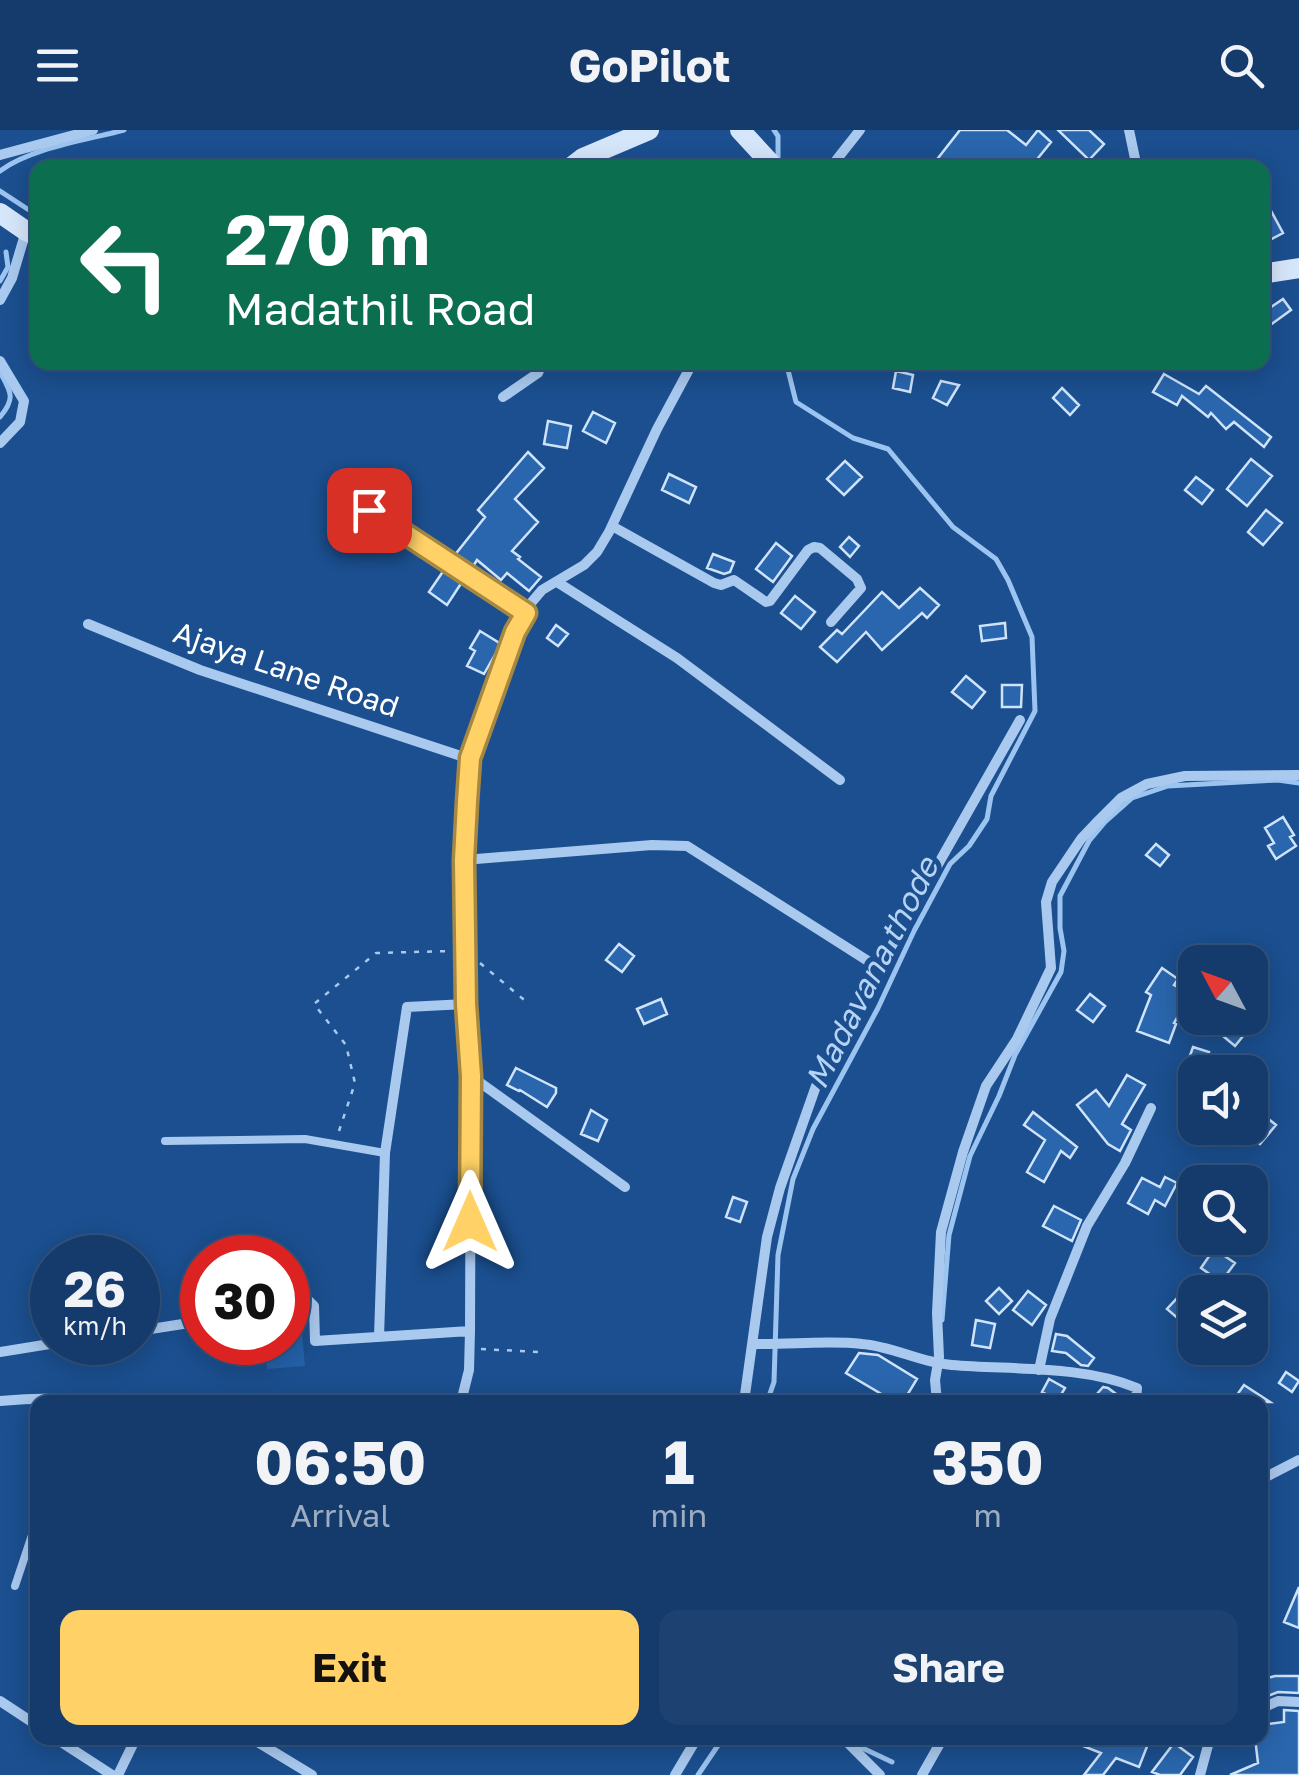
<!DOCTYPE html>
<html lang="en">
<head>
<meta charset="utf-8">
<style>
	:root { --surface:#143b6b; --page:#1d4271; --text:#f1f3f6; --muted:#9dadc1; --line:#33557e; --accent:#ffd166 }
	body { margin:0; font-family:"Golos Text",sans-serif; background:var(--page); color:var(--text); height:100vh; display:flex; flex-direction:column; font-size:38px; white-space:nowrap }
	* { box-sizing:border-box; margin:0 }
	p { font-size:32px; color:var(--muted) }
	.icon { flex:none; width:55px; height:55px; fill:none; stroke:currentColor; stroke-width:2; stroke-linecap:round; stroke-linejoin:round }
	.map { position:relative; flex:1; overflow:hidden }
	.side { position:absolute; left:30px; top:1265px; width:1238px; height:350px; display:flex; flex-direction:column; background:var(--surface); border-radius:20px; box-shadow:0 5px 25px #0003,0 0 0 2px var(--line) }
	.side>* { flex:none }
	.guide { position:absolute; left:30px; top:30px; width:1240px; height:210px; border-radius:20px; box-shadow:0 5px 25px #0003,0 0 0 2px var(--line); background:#0b6e4f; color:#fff; overflow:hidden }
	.needle { width:65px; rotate:311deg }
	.buttons { position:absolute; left:1178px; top:815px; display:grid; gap:20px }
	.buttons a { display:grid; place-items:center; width:90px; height:90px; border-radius:20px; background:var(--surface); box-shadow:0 5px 25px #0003,0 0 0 2px var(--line); font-size:50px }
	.speed { position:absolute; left:30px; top:1105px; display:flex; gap:20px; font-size:50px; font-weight:700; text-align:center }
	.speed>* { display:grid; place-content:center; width:130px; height:130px; border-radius:50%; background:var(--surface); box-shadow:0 5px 25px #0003,0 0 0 2px var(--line); line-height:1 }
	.speed small { font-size:25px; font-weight:400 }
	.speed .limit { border:15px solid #d22; background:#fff; color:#111 }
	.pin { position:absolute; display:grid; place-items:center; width:85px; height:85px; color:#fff; margin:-42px; border-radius:20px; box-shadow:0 5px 15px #0006 }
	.me { position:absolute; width:110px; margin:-55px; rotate:0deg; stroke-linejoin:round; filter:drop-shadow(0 0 8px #0008) }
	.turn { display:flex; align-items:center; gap:35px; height:210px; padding:0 30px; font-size:45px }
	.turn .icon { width:130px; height:130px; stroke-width:2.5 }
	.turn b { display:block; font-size:70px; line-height:85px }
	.eta { display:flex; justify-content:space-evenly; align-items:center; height:170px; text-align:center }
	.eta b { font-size:60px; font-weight:700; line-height:70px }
	.button { display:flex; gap:20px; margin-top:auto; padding:20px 30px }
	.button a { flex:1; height:115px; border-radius:20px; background:var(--accent); color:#111; font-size:40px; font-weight:700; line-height:115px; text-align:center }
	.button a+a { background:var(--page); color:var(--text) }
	header { display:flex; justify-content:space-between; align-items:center; height:130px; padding:0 30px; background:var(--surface); font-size:45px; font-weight:700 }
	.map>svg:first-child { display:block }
	.green { fill:#2461a8 }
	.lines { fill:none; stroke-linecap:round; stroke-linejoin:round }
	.stream { stroke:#9cc4f0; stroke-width:5 }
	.building { fill:#2a66ad; stroke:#cfe3fa; stroke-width:2.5 }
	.path { stroke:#a9c9ee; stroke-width:2.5; stroke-dasharray:5 8; stroke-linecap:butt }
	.service { stroke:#a9c9ee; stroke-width:8 }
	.minor { stroke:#a9c9ee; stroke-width:10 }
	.secondary { stroke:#d6e6fa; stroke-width:20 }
	.route-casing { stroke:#a68842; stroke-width:25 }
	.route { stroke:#ffd166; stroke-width:18 }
	.labels { text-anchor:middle; stroke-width:10; stroke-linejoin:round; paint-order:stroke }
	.street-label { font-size:30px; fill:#fff; stroke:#1b4f8f }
	.water-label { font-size:32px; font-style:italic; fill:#b5d3f5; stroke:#1b4f8f }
</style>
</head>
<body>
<header><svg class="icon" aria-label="menu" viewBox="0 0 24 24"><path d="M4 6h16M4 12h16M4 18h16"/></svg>GoPilot<svg class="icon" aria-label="search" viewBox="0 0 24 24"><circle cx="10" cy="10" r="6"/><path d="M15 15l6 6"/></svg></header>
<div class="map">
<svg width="1299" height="1645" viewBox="0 0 1299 1645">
	<rect width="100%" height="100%" fill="#1b4f8f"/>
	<!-- green -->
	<path class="green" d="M300,1181L305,1236L267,1239L265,1213L288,1212V1182Z"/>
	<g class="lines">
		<!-- stream -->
		<path class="stream" d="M774,0L778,6V29
			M0,41C31,18 87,10 124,0
			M0,61L29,80
			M0,151L8,137L6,122
			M0,242C11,262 16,268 0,287
			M942,1190L949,1105L970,1026L999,966L1015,925L1061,842L1064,821L1060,798V766L1089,711L1105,692L1132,668L1168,656L1278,650L1299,653
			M767,1272L774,1252L778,1125L793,1049L813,999L878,878L914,801L950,734L969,716L987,689L991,666L1035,581L1032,507L1008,450L996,429L953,397L888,319L853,308L796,272L786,232
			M854,1614L892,1632
			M698,1645L723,1608"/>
	</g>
	<!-- building -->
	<path class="building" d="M960,0H1007L1026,15L1038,0L1051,12L1030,38H1025L1017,30L1011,38H941L935,32Z
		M1058,0H1089L1104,14L1089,30Z
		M1262,64L1283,103L1262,114Z
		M1283,169L1291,180L1269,196L1262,183Z
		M896,241L913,245L910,262L893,258Z
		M1164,244L1199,264L1206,256L1271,307L1264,317L1234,292L1226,299L1211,283L1208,287L1182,266L1177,275L1153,262Z
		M941,251L959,255L947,275L933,268Z
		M1062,258L1079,275L1070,285L1053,268Z
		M593,282L615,293L606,313L583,301Z
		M548,291L571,296L567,318L544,314Z
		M528,322L544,338L515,369L538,392L512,421L520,427L518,429L541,447L529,461L507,443L501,450L477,430L472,438L454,426L485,387L478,380Z
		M1251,329L1272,346L1247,376L1227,359Z
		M845,331L862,347L844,365L827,349Z
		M669,344L696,357L689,373L662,360Z
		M1196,347L1213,360L1202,374L1185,360Z
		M1266,380L1282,393L1263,415L1248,402Z
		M849,407L859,416L850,427L840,417Z
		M776,413L792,426L773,452L756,439Z
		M713,424L734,432L730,442L724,444L707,438Z
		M444,440L462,452L447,475L429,462Z
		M920,458L939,475L927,488L922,483L882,520L866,502L837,532L820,517L837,500L842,504L882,462L899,478Z
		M795,466L815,482L801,499L781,483Z
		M1005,493L1006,508L982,511L980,496Z
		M556,495L568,504L558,516L547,508Z
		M480,501L501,514L484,544L467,536L475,521L470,518Z
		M966,546L985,562L972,578L952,562Z
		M1002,555H1022L1021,577H1002Z
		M1283,687L1294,705L1290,707L1296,716L1276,729L1268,716L1274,713L1265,698Z
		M1156,714L1169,725L1160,736L1146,725Z
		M619,814L634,826L622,842L606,830Z
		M1162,838L1178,849L1174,855L1191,864L1174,893L1176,894L1169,913L1137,901L1151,865L1146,862Z
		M1090,864L1105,876L1093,892L1077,880Z
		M661,869L667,884L644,894L637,879Z
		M1218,888H1232L1248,900L1235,916L1211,896Z
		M1193,917L1209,922L1202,942L1186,937Z
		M516,938L556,958V963L547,977L520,960L519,961L507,955Z
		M1127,945L1145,955L1122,994L1131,1000L1120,1021L1108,1014L1077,975L1096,960L1109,976Z
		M1250,974L1276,995L1260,1014L1240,998H1250Z
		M591,980L607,990L598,1011L581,1004Z
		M1033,982L1077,1017L1070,1028L1061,1021L1044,1052L1027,1042L1045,1010L1024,995Z
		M1165,1047L1177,1053L1165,1076L1155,1070L1148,1084L1128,1073L1142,1048L1160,1057Z
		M733,1067L747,1072L740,1092L726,1087Z
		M1054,1076L1081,1090L1072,1111L1043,1096Z
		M1214,1119L1235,1133L1221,1152L1201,1138Z
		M999,1158L1012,1171L999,1184L986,1171Z
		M1028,1161L1046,1175L1032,1195L1013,1180Z
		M1179,1166L1192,1179L1181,1191L1167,1179Z
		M976,1190L995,1194L990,1218L972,1215Z
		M1056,1204L1067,1206L1094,1228L1088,1236L1081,1235L1066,1223L1052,1221Z
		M859,1223L878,1225L917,1249L903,1272H895L846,1243Z
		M1286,1242L1299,1251L1292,1262L1279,1253Z
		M1049,1249L1065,1258L1058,1270L1042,1262Z
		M1244,1255L1270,1272H1232Z
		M1103,1257L1108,1258L1127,1272H1090Z
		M1299,1457V1498L1284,1492Z
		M1275,1546H1299V1563L1278,1562L1260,1569V1550Z
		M1284,1580L1299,1581V1645H1230L1258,1633L1255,1608H1260V1595L1284,1592Z
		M1063,1608H1132L1148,1614L1139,1637L1116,1628L1103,1645H1084L1101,1623Z
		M1174,1613L1193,1627L1180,1645H1160L1152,1642Z"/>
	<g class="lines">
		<!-- path -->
		<path class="path" d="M480,833L529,874
			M339,1001L355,953L346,915L314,874L376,823L452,821
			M481,1219L540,1222"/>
		<!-- service -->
		<path class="service" d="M165,1011L305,1009L385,1023
			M15,1456L38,1387"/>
		<!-- minor -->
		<path class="minor" d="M1129,0L1137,38
			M0,25L93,0
			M830,38L860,0
			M0,170L12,148L26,101
			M0,231L24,271L20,292L0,313
			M503,267L538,243L541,236L540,232
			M338,360L526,483
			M612,396L714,453L721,455L734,450L766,472L770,471L808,420L814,417L820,418L857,449L861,458L831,492
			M557,452L677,528L840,650
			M88,494L200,540L470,629
			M464,730L652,715L687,716L879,838
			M471,946L625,1057
			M288,1174L309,1171L314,1176L315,1211L470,1201
			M138,1201L202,1191
			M379,1207L385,1023L407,877L466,874
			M753,1214C789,1215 826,1210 862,1214C892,1216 921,1233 952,1235C1011,1240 1082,1235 1137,1258L1136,1272
			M0,1222L62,1212
			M1039,1240L1050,1189L1087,1096L1125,1033L1151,978
			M0,1271C37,1267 76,1268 114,1272
			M461,1272L469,1240L470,1201L471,946L466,874L464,730L470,629L515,501L531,473L542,460L584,435L597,422L609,402L657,299L693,232
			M744,1272L767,1107L780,1058L816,956L861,870L1020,590
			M937,1272L935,1250L939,1227L937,1183L941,1102L963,1022L986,956L1017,909L1051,838L1046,772L1052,752L1081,709L1098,691L1121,668L1147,654L1185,646L1299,645
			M1260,1350L1299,1330
			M0,1571L38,1596
			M1260,1579L1278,1571L1299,1572
			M55,1608L112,1645
			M251,1608L312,1645
			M362,1608L376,1611L388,1608
			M843,1608L880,1645
			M118,1645L136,1608
			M675,1645L697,1608
			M922,1645L943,1608
			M1200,1645L1210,1608"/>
		<!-- secondary -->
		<path class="secondary" d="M740,0L775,38
			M570,38L583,28L649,0
			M0,83L26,101L38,106
			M1262,144L1299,138"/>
	</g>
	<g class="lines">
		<!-- route casing -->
		<g class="route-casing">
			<path id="route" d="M369,380L526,483L515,502L470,628L467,672L464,730L466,874L471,946L470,1092"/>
		</g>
		<!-- route -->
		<use href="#route" class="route"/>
	</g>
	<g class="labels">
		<!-- street labels -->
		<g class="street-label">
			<text transform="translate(286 540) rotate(19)" y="10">Ajaya Lane Road</text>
		</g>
		<!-- water labels -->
		<g class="water-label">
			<text transform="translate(872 843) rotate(-63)" y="11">Madavana thode</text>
		</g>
	</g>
</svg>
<div class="buttons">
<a><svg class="needle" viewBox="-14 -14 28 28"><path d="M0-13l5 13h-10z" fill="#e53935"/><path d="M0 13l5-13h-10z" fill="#9dadc1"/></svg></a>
<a><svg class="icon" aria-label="sound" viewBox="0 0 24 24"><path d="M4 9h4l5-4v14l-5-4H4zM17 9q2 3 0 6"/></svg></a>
<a><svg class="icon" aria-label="search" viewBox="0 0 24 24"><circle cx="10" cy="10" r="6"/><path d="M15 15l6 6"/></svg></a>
<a><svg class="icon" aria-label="layers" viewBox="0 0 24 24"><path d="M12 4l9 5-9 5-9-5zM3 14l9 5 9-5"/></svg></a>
</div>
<div class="speed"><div>26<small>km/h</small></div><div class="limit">30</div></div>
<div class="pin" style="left:369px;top:380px;background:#d93025"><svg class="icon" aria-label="arrive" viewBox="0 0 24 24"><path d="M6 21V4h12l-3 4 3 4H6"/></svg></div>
<svg class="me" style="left:470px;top:1092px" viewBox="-20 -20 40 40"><path d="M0-17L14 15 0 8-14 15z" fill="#ffd166" stroke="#fff" stroke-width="4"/></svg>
<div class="guide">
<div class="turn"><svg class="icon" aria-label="left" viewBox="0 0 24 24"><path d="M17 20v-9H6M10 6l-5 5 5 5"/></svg><div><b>270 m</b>Madathil Road</div></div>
</div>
<section class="side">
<div class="eta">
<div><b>06:50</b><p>Arrival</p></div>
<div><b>1</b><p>min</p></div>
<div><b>350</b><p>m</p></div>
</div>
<div class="button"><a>Exit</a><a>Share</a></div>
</section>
</div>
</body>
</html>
